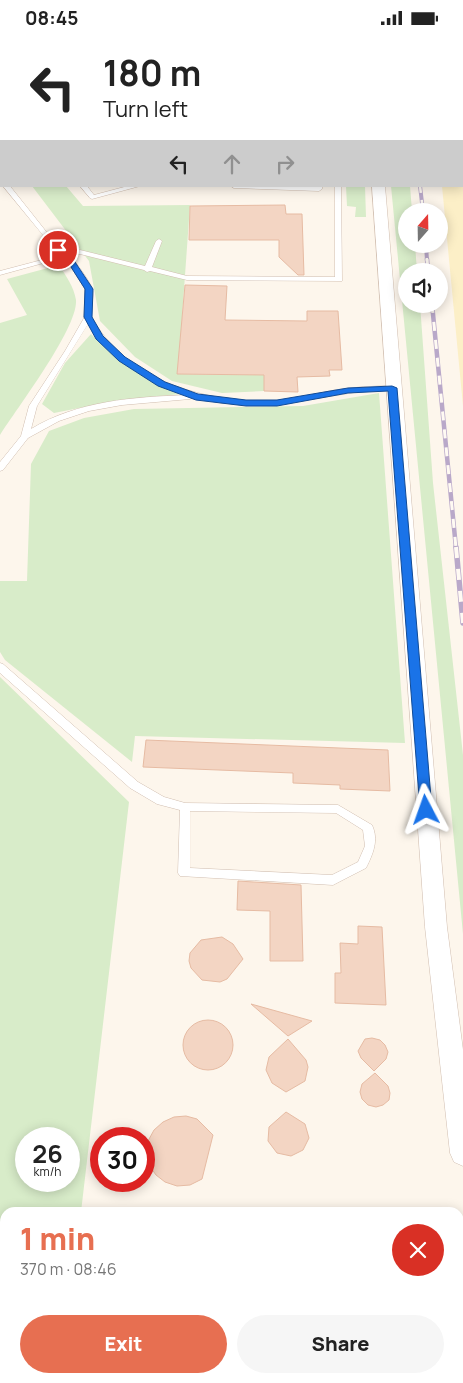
<!DOCTYPE html>
<html lang="en">
<head>
<meta charset="utf-8">
<style>
	:root { --surface:#fff; --page:#f6f6f6; --text:#222; --muted:#767676; --accent:#e76f51 }
	body { margin:0; font-family:Manrope,sans-serif; background:var(--page); color:var(--text); height:100vh; display:flex; flex-direction:column; font-size:19px; white-space:nowrap }
	* { box-sizing:border-box; margin:0 }
	p { font-size:16px; color:var(--muted) }
	.icon { flex:none; width:28px; height:28px; fill:none; stroke:currentColor; stroke-width:2; stroke-linecap:round; stroke-linejoin:round }
	.map { position:relative; flex:1; overflow:hidden }
	.side { position:absolute; left:0px; top:1172px; width:464px; height:176px; display:flex; flex-direction:column; background:var(--surface); border-radius:15px 15px 0 0; box-shadow:0 2px 12px #0003 }
	.side>* { flex:none }
	.banner { position:absolute; left:0px; top:0px; width:464px; height:152px; box-shadow:0 2px 12px #0003; background:#fff; color:var(--text); overflow:hidden }
	.needle { width:32px; rotate:20deg }
	.controls { position:absolute; left:398px; top:168px; display:grid; gap:10px }
	.controls a { display:grid; place-items:center; width:50px; height:50px; border-radius:50%; background:var(--surface); box-shadow:0 2px 12px #0003; font-size:25px }
	.speed { position:absolute; left:15px; top:1092px; display:flex; gap:10px; font-size:25px; font-weight:700; text-align:center }
	.speed>* { display:grid; place-content:center; width:65px; height:65px; border-radius:50%; background:var(--surface); box-shadow:0 2px 12px #0003; line-height:1 }
	.speed small { font-size:12px; font-weight:400 }
	.speed .limit { border:8px solid #d22; background:#fff; color:#111 }
	.pin { position:absolute; display:grid; place-items:center; width:42px; height:42px; color:#fff; margin:-21px; border:2px solid #fff; border-radius:50%; box-shadow:0 1px 5px #0007 }
	.me { position:absolute; width:55px; margin:-28px; rotate:356deg; stroke-linejoin:round; filter:drop-shadow(0 0 4px #0008) }
	.turn { display:flex; align-items:center; gap:18px; height:105px; padding:0 20px; font-size:22px }
	.turn .icon { width:65px; height:65px; stroke-width:2.5 }
	.turn b { display:block; font-size:35px; line-height:42px }
	.lanes { display:flex; align-items:center; height:48px; padding:0 20px; background:#0003; justify-content:center; gap:25px; direction:ltr }
	.lanes .off { opacity:.35 }
	.round { display:grid; place-items:center; flex:none; width:52px; height:52px; border-radius:26px; background:var(--page) }
	.head { display:flex; align-items:center; justify-content:space-between; height:85px; padding:0 20px }
	h1 { font-size:30px; font-weight:800; line-height:38px; color:var(--accent) }
	.cta { display:flex; gap:10px; margin-top:auto; padding:10px 20px }
	.cta a { flex:1; height:58px; border-radius:30px; background:var(--accent); color:#fff; font-size:20px; font-weight:800; line-height:58px; text-align:center }
	.cta a+a { background:var(--page); color:var(--text) }
	.status { display:flex; justify-content:space-between; align-items:center; height:35px; padding:0 25px; background:var(--surface); direction:ltr }
	.status svg { height:14px; fill:currentColor }
	.map>svg:first-child { display:block }
	.industrial { fill:#efe9e4 }
	.green { fill:#d8ecc9; fill-rule:evenodd }
	.sand { fill:#fcefc7 }
	.building { fill:#f3d5c3; stroke:#e6bba3 }
	.lines { fill:none; stroke-linecap:round; stroke-linejoin:round }
	.lane-casing { stroke:#d1beb0; stroke-width:1 }
	.street-casing { stroke:#d1beb0; stroke-width:1 }
	.primary-casing { stroke:#dad1cd; stroke-width:1 }
	.lane { fill:#fff; fill-rule:evenodd }
	.street { fill:#fff; fill-rule:evenodd }
	.primary { fill:#fbd9a5; fill-rule:evenodd }
	.rail-far2-casing { stroke:#b9a8c9; stroke-width:4 }
	.rail-far1-casing { stroke:#b9a8c9; stroke-width:4.5 }
	.rail-casing { stroke:#b9a8c9; stroke-width:5.5 }
	.rail-far2 { stroke:#fffaf3; stroke-width:2.5; stroke-dasharray:7; stroke-linecap:butt }
	.rail-far1 { stroke:#fffaf3; stroke-width:3; stroke-dasharray:9; stroke-linecap:butt }
	.rail { stroke:#fffaf3; stroke-width:4; stroke-dasharray:11; stroke-linecap:butt }
	.route { fill:#1a73e8; stroke:#114b97 }
</style>
</head>
<body>
<div class="status"><b>08:45</b><svg viewBox="0 0 49 12"><path d="M0 12V9h3v3zM5 12V6h3v6zM10 12V3h3v9zM15 12V0h3v12zM26 1h20v11H26zM47 4h2v5h-2z"/></svg></div>
<div class="map">
<svg width="463" height="1348" viewBox="0 0 463 1348">
	<rect width="100%" height="100%" fill="#fdf6ec"/>
	<!-- industrial -->
	<path class="industrial" d="M0,1247H5V1344H459V1278L463,1292V1348H0Z"/>
	<!-- green -->
	<path class="green" d="M32,151H66L83,171L190,170L178,339L264,340V356L222,358L172,346L135,322L100,286L89,226Z
		M346,151H365L366,182H355L356,172L347,171Z
		M391,151H410L412,176H406V209H415L417,236H406V269H420L433,448L463,720V899Z
		M59,230C66,241 74,252 76,265C78,293 17,373 0,400V288L27,280L7,244Z
		M91,299C117,326 147,346 181,359L120,365L54,378L42,369L65,328Z
		M379,358L405,708L135,701L132,727L5,625L0,617V546H27L31,429L49,396L84,383L134,374L303,371Z
		M0,642L129,767L81,1177L5,1178V1247H0ZM26,1104H69V1146H26Z"/>
	<!-- sand -->
	<path class="sand" d="M423,0H463V371L442,151H462V1Z"/>
	<!-- building -->
	<path class="building" d="M285,170L286,179H302L304,240H298L279,222V205H189L190,171Z
		M185,250L227,251L225,285L307,286V276H338L342,335H329L330,341L297,342L298,357L264,356V340L177,339Z
		M146,705L388,715L390,756L340,754V750L293,748V738L143,732Z
		M238,846L301,850L303,926H270V876L237,875Z
		M358,891L382,892L386,970L335,968V938H341L340,908L358,909Z
		M222,902L233,909L243,924L227,944L220,947L202,945L191,933L189,926L190,918L201,905Z
		M251,969L312,986L288,1001Z
		M183 1010a25 25 0 1 1 50 0a25 25 0 1 1-50 0Z
		M372,1003L380,1005L385,1010L388,1017L386,1024L374,1036L361,1023L358,1016L365,1004Z
		M288,1004L306,1025L308,1032L305,1046L286,1057L272,1048L266,1035L269,1022Z
		M375,1038L388,1051L390,1058L389,1065L383,1070L376,1072L368,1070L362,1064L360,1057L362,1049Z
		M286,1077L305,1089L309,1103L303,1115L291,1121L277,1118L268,1106L269,1092Z
		M186,1081L197,1084L213,1100L202,1144L190,1150L177,1151L165,1147L156,1140L149,1130L147,1118L148,1106L154,1095L163,1087L174,1082Z"/>
	<g class="lines">
		<!-- lane casing -->
		<g class="lane-casing">
			<path id="lane" d="M182,0H189L190,1H183Z
				M228,0H235L236,1H229Z
				M281,0H287L288,1H282Z
				M302,0H308V1H302Z
				M0,141H1V147H0Z
				M3,151H10L60,214L68,218L80,215L145,231L156,206L159,204L162,206L152,232L187,241L335,242V151H341L342,246L187,245L150,236L147,237L144,235L80,219L71,221C78,231 87,242 92,253C95,262 89,274 92,283C93,289 101,296 105,302C142,352 224,371 283,365C301,363 318,358 335,355C354,352 373,351 392,351L396,353L392,355L357,357L275,370H248L221,368L194,362L190,364L122,370L89,376L59,386L28,403L3,435L0,436V427L21,401L29,371L65,316L84,283L85,254L64,221L60,219L58,224L0,240V236L53,222L55,215ZM88,289C115,326 144,345 187,360C134,362 77,366 31,394L37,371Z
				M80,151H87L94,160L128,151H140L92,164L90,163Z
				M231,151H322V154L319,156L234,153Z
				M0,628L3,629L138,747L164,762L185,768L338,770L372,790C379,805 373,819 366,833L333,850L180,841L178,838L180,775L157,769L130,753L0,638ZM190,776L336,778L363,795L365,811L358,827L332,840L190,833Z"/>
		</g>
		<!-- street casing -->
		<g class="street-casing">
			<path id="street" d="M362,0H373V1H362Z
				M372,151H385L447,892L463,1015V1131L454,1127L450,1118L425,892Z"/>
		</g>
		<!-- primary casing -->
		<g class="primary-casing">
			<path id="primary" d="M127,0H143L144,1H128Z
				M259,0H275L276,1H260Z"/>
		</g>
		<!-- lane -->
		<use href="#lane" class="lane"/>
		<!-- street -->
		<use href="#street" class="street"/>
		<!-- primary -->
		<use href="#primary" class="primary"/>
		<!-- rail-far2 casing -->
		<g class="rail-far2-casing">
			<path id="rail-far2" d="M420,151L423,176
				M426,209L427,226"/>
		</g>
		<!-- rail-far1 casing -->
		<g class="rail-far1-casing">
			<path id="rail-far1" d="M427,224L428,236
				M432,269L456,513"/>
		</g>
		<!-- rail casing -->
		<g class="rail-casing">
			<path id="rail" d="M456,512L463,588"/>
		</g>
		<!-- rail-far2 -->
		<use href="#rail-far2" class="rail-far2"/>
		<!-- rail-far1 -->
		<use href="#rail-far1" class="rail-far1"/>
		<!-- rail -->
		<use href="#rail" class="rail"/>
	</g>
	<!-- route -->
	<path class="route" d="M55,213L69,218L93,254L92,282L103,301L125,322L165,347L198,359L246,365H277L348,353L392,351L397,353L432,775L430,778L426,780L420,775L388,356L348,358L277,371H246L196,365L158,351L119,326L96,304L84,282L85,254L64,221L55,217Z"/>
</svg>
<div class="controls">
<a><svg class="needle" viewBox="-14 -14 28 28"><path d="M0-13l5 13h-10z" fill="#e53935"/><path d="M0 13l5-13h-10z" fill="#767676"/></svg></a>
<a><svg class="icon" aria-label="sound" viewBox="0 0 24 24"><path d="M4 9h4l5-4v14l-5-4H4zM17 9q2 3 0 6"/></svg></a>
</div>
<div class="speed"><div>26<small>km/h</small></div><div class="limit">30</div></div>
<div class="pin" style="left:58px;top:215px;background:#d93025"><svg class="icon" aria-label="arrive" viewBox="0 0 24 24"><path d="M6 21V4h12l-3 4 3 4H6"/></svg></div>
<svg class="me" style="left:426px;top:775px" viewBox="-20 -20 40 40"><path d="M0-17L14 15 0 8-14 15z" fill="#1a73e8" stroke="#fff" stroke-width="4"/></svg>
<div class="banner">
<div class="turn"><svg class="icon" aria-label="left" viewBox="0 0 24 24"><path d="M17 20v-9H6M10 6l-5 5 5 5"/></svg><div><b>180 m</b>Turn left</div></div>
<div class="lanes"><svg class="icon" aria-label="left" viewBox="0 0 24 24"><path d="M17 20v-9H6M10 6l-5 5 5 5"/></svg><svg class="icon off" aria-label="ahead" viewBox="0 0 24 24"><path d="M12 20V5M6 11l6-6 6 6"/></svg><svg class="icon off" aria-label="right" viewBox="0 0 24 24"><path d="M7 20v-9h11M14 6l5 5-5 5"/></svg></div>
</div>
<section class="side">
<div class="head"><div><h1>1 min</h1><p>370 m · 08:46</p></div><a class="round" style="background:#d93025;color:#fff"><svg class="icon" aria-label="close" viewBox="0 0 24 24"><path d="M6 6l12 12M18 6L6 18"/></svg></a></div>
<div class="cta"><a>Exit</a><a>Share</a></div>
</section>
</div>
</body>
</html>
